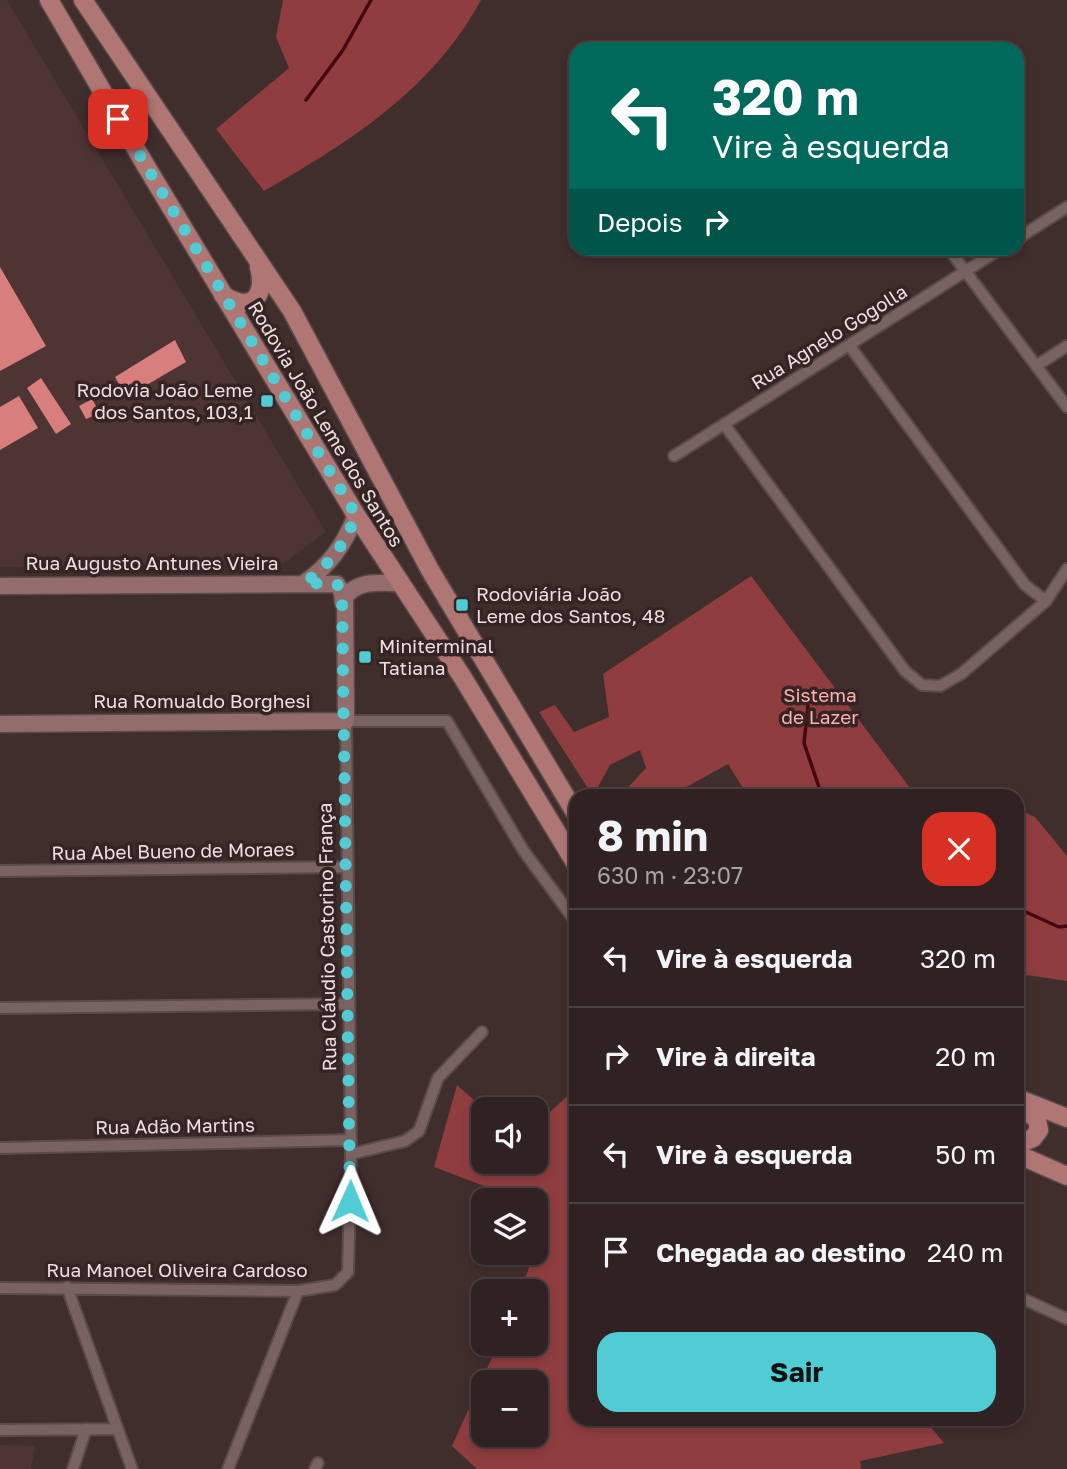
<!DOCTYPE html>
<html lang="pt">
<head>
<meta charset="utf-8">
<style>
	:root { --surface:#302222; --page:#3c2f2f; --text:#f1f3f6; --muted:#a8a4a5; --line:#4b3f40; --accent:#51ccd4 }
	body { margin:0; font-family:"Golos Text",sans-serif; background:var(--page); color:var(--text); height:100vh; display:flex; flex-direction:column; font-size:26px; white-space:nowrap }
	* { box-sizing:border-box; margin:0 }
	p { font-size:23px; color:var(--muted) }
	.icon { flex:none; width:38px; height:38px; fill:none; stroke:currentColor; stroke-width:2; stroke-linecap:round; stroke-linejoin:round }
	.map { position:relative; flex:1; overflow:hidden }
	.panel { position:absolute; left:569px; top:789px; width:455px; height:637px; display:flex; flex-direction:column; background:var(--surface); border-radius:21px; box-shadow:0 4px 10px #0003,0 0 0 2px var(--line) }
	.panel>* { flex:none }
	.guide { position:absolute; left:569px; top:42px; width:455px; height:214px; border-radius:21px; box-shadow:0 4px 10px #0003,0 0 0 2px var(--line); background:#00695c; color:#fff; overflow:hidden }
	.buttons { position:absolute; left:471px; top:1097px; display:grid; gap:14px }
	.buttons a { display:grid; place-items:center; width:77px; height:77px; border-radius:14px; background:var(--surface); box-shadow:0 4px 10px #0003,0 0 0 2px var(--line); font-size:35px }
	.pin { position:absolute; display:grid; place-items:center; width:60px; height:60px; color:#fff; margin:-30px; border-radius:14px; box-shadow:0 4px 10px #0006 }
	.me { position:absolute; width:77px; margin:-38px; rotate:1deg; stroke-linejoin:round; filter:drop-shadow(0 0 5px #0008) }
	.turn { display:flex; align-items:center; gap:24px; height:147px; padding:0 28px; font-size:32px }
	.turn .icon { width:91px; height:91px; stroke-width:2.5 }
	.turn b { display:block; font-size:49px; line-height:60px }
	.then { display:flex; align-items:center; height:66px; padding:0 28px; background:#0003; gap:14px; font-size:26px }
	.round { display:grid; place-items:center; flex:none; width:74px; height:74px; border-radius:21px; background:var(--page) }
	.headline { display:flex; align-items:center; justify-content:space-between; height:119px; padding:0 28px }
	h1 { font-size:42px; font-weight:700; line-height:52px }
	.action { display:flex; gap:14px; margin-top:auto; padding:14px 28px }
	.action a { flex:1; height:80px; border-radius:21px; background:var(--accent); color:#111; font-size:28px; font-weight:700; line-height:80px; text-align:center }
	ul { padding:0; list-style:none }
	li { display:flex; align-items:center; gap:21px; height:98px; padding:0 28px; border-top:2px solid var(--line) }
	li div { flex:1 }
	li b { display:block; font-size:26px }
	li em { font-style:normal }
	.map>svg:first-child { display:block }
	.built { fill:#4e3433 }
	.forest { fill:#8f3d3f; fill-rule:evenodd }
	.lines { fill:none; stroke-linecap:round; stroke-linejoin:round }
	.stream { stroke:#45080f; stroke-width:3.5 }
	.building { fill:#d87e7d }
	.street-casing { stroke:#5a4a4a; stroke-width:14 }
	.secondary-casing { stroke:#5a4a4a; stroke-width:19 }
	.primary-casing { stroke:#5a4a4a; stroke-width:21 }
	.street { stroke:#786362; stroke-width:10 }
	.secondary { stroke:#946c6b; stroke-width:16 }
	.primary { stroke:#af7674; stroke-width:18 }
	.route { stroke:#51ccd4; stroke-width:12; stroke-dasharray:0 21.6 }
	.poi-dot { fill:#51ccd4; stroke:#362424; stroke-width:2.5 }
	.labels { text-anchor:middle; stroke-width:7; stroke-linejoin:round; paint-order:stroke }
	.street-label { font-size:19px; fill:#ecdfdf; stroke:#362424 }
	.poi-label { font-size:19px; fill:#ecdfdf; stroke:#362424; text-anchor:start }
	.park-label { font-size:19px; fill:#fbb2b0; stroke:#362424 }
</style>
</head>
<body>
<div class="map">
<svg width="1067" height="1469" viewBox="0 0 1067 1469">
	<rect width="100%" height="100%" fill="#402e2d"/>
	<!-- built -->
	<path class="built" d="M0,0H7L326,532L284,563L0,567Z
		M0,1445L35,1446L31,1469H0Z"/>
	<!-- forest -->
	<path class="forest" d="M283,0H481C433,89 350,142 264,191L216,129L289,68L276,37Z
		M751,576L916,796H748L728,764L670,796H620L646,768L640,750L610,765L593,796L539,712L555,705L574,732L609,717L603,674Z
		M1017,809L1035,817L1067,856V981L1027,975L1017,987Z
		M457,1085L484,1109L483,1162H536V1125L576,1088V1419H924L944,1443L860,1461L861,1469H477L452,1446L498,1344H536V1292L520,1291L541,1237L536,1227V1200H521L434,1167ZM536,1382V1435H483V1382Z"/>
	<g class="lines">
		<!-- stream -->
		<path class="stream" d="M306,100L343,50L371,0
			M808,706L804,743L822,796
			M1017,908L1059,927L1067,926"/>
	</g>
	<!-- building -->
	<path class="building" d="M0,267L46,346L0,371Z
		M175,340L186,362L126,397L115,377Z
		M41,378L71,424L56,434L27,388Z
		M19,396L38,428L0,450V407Z
		M92,399L100,413L86,419L79,406Z"/>
	<g class="lines">
		<!-- street casing -->
		<g class="street-casing">
			<path id="street" d="M1017,239L1067,207
				M948,248L1067,407
				M849,345L1025,585L1046,601
				M1036,366L1067,346
				M724,424L905,671L922,685L940,686L961,674L1046,601L1067,569
				M674,456L1002,248
				M0,871L347,867
				M0,1008L349,1004
				M0,1148L351,1140
				M351,1154L405,1141L419,1131L438,1078L482,1032
				M67,1287L132,1469
				M0,1288L298,1291L335,1285L348,1272L351,1154L346,721H447L523,850L576,922
				M1017,1296L1067,1319
				M0,1430L117,1429
				M73,1469L86,1429
				M228,1469L298,1291
				M315,1469L318,1463"/>
		</g>
		<!-- secondary casing -->
		<g class="secondary-casing">
			<path id="secondary" d="M304,583C330,565 344,545 356,515
				M0,586L337,584L342,592L343,603
				M0,724L346,721L345,597C358,580 378,583 398,583"/>
		</g>
		<!-- primary casing -->
		<g class="primary-casing">
			<path id="primary" d="M49,0L146,166L356,515L463,678L576,864
				M83,0L292,311L430,570L576,814
				M223,295C250,313 267,298 259,267
				M1022,1100L1067,1118
				M1017,1101L1037,1120L1039,1130L1033,1138L1017,1145
				M1017,1154L1067,1176"/>
		</g>
		<!-- street -->
		<use href="#street" class="street"/>
		<!-- secondary -->
		<use href="#secondary" class="secondary"/>
		<!-- primary -->
		<use href="#primary" class="primary"/>
	</g>
	<g class="lines">
		<!-- route -->
		<path class="route" d="M118,119L356,515C344,545 330,565 304,583L337,584L342,592L350,1201"/>
	</g>
	<!-- markers -->
	<g class="poi-dot">
		<rect x="260" y="394" width="14" height="14" rx="3.5"/>
		<rect x="455" y="598" width="14" height="14" rx="3.5"/>
		<rect x="358" y="650" width="14" height="14" rx="3.5"/>
	</g>
	<g class="labels">
		<!-- street labels -->
		<g class="street-label">
			<text transform="translate(829 337) rotate(-32)" y="7">Rua Agnelo Gogolla</text>
			<text transform="translate(326 424) rotate(59)" y="7">Rodovia João Leme dos Santos</text>
			<text x="152" y="570">Rua Augusto Antunes Vieira</text>
			<text x="202" y="708">Rua Romualdo Borghesi</text>
			<text transform="translate(173 851) rotate(-1)" y="7">Rua Abel Bueno de Moraes</text>
			<text transform="translate(327 937) rotate(-91)" y="7">Rua Cláudio Castorino França</text>
			<text transform="translate(175 1126) rotate(-1)" y="7">Rua Adão Martins</text>
			<text x="177" y="1277">Rua Manoel Oliveira Cardoso</text>
		</g>
		<!-- poi labels -->
		<g class="poi-label">
			<text x="253" y="397" text-anchor="end">Rodovia João Leme<tspan x="253" dy="22">dos Santos, 103,1</tspan></text>
			<text x="476" y="601">Rodoviária João<tspan x="476" dy="22">Leme dos Santos, 48</tspan></text>
			<text x="379" y="653">Miniterminal<tspan x="379" dy="22">Tatiana</tspan></text>
		</g>
		<!-- park labels -->
		<g class="park-label">
			<text x="820" y="702">Sistema<tspan x="820" dy="22">de Lazer</tspan></text>
		</g>
	</g>
</svg>
<div class="buttons">
<a><svg class="icon" aria-label="sound" viewBox="0 0 24 24"><path d="M4 9h4l5-4v14l-5-4H4zM17 9q2 3 0 6"/></svg></a>
<a><svg class="icon" aria-label="layers" viewBox="0 0 24 24"><path d="M12 4l9 5-9 5-9-5zM3 14l9 5 9-5"/></svg></a>
<a>+</a>
<a>−</a>
</div>
<div class="pin" style="left:118px;top:119px;background:#d93025"><svg class="icon" aria-label="arrive" viewBox="0 0 24 24"><path d="M6 21V4h12l-3 4 3 4H6"/></svg></div>
<svg class="me" style="left:350px;top:1201px" viewBox="-20 -20 40 40"><path d="M0-17L14 15 0 8-14 15z" fill="#51ccd4" stroke="#fff" stroke-width="4"/></svg>
<div class="guide">
<div class="turn"><svg class="icon" aria-label="left" viewBox="0 0 24 24"><path d="M17 20v-9H6M10 6l-5 5 5 5"/></svg><div><b>320 m</b>Vire à esquerda</div></div>
<div class="then">Depois<svg class="icon" aria-label="right" viewBox="0 0 24 24"><path d="M7 20v-9h11M14 6l5 5-5 5"/></svg></div>
</div>
<section class="panel">
<div class="headline"><div><h1>8 min</h1><p>630 m · 23:07</p></div><a class="round" style="background:#d93025;color:#fff"><svg class="icon" aria-label="close" viewBox="0 0 24 24"><path d="M6 6l12 12M18 6L6 18"/></svg></a></div>
<ul>
<li><svg class="icon" aria-label="left" viewBox="0 0 24 24"><path d="M17 20v-9H6M10 6l-5 5 5 5"/></svg><div><b>Vire à esquerda</b></div><em>320 m</em></li>
<li><svg class="icon" aria-label="right" viewBox="0 0 24 24"><path d="M7 20v-9h11M14 6l5 5-5 5"/></svg><div><b>Vire à direita</b></div><em>20 m</em></li>
<li><svg class="icon" aria-label="left" viewBox="0 0 24 24"><path d="M17 20v-9H6M10 6l-5 5 5 5"/></svg><div><b>Vire à esquerda</b></div><em>50 m</em></li>
<li><svg class="icon" aria-label="arrive" viewBox="0 0 24 24"><path d="M6 21V4h12l-3 4 3 4H6"/></svg><div><b>Chegada ao destino</b></div><em>240 m</em></li>
</ul>
<div class="action"><a>Sair</a></div>
</section>
</div>
</body>
</html>
